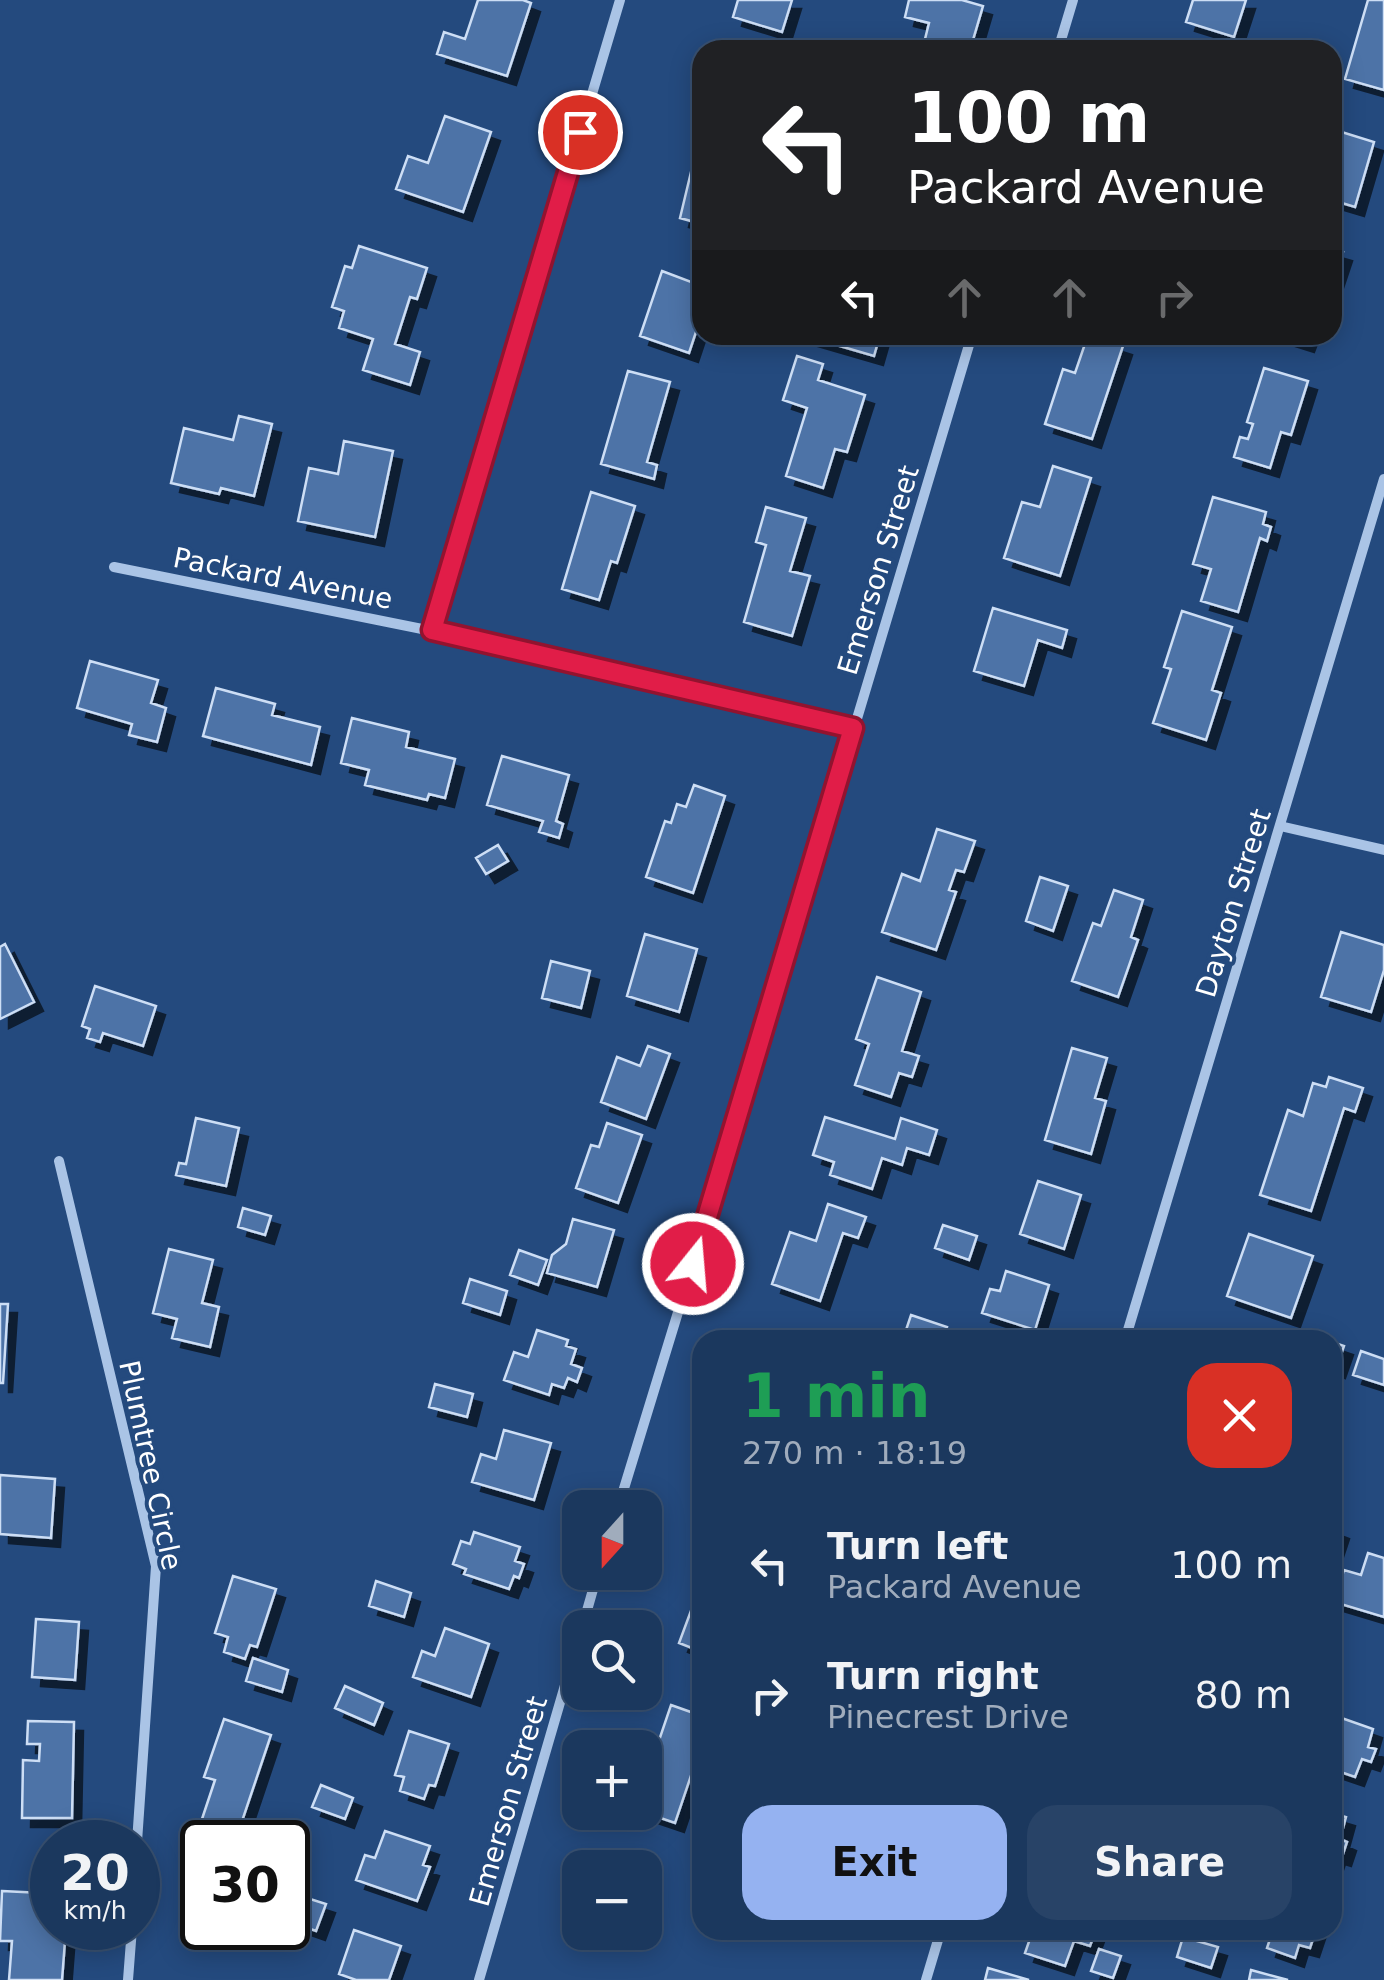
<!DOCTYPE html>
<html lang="en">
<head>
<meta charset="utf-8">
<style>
	:root { --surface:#1b385e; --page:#284367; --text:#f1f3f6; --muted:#a0acbc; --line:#395273; --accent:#95b2f1 }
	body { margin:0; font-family:"DejaVu Sans",sans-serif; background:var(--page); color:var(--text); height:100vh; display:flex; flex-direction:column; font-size:38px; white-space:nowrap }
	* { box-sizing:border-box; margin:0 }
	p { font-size:32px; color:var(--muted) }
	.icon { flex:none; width:55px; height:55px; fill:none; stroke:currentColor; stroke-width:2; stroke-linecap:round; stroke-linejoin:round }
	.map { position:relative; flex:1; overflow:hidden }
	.side { position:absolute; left:692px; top:1330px; width:650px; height:610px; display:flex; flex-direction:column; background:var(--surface); border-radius:30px; box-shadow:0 5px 25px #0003,0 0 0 2px var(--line) }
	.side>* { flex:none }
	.banner { position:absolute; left:692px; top:40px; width:650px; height:305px; border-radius:30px; box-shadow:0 5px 25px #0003,0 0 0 2px var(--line); background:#202124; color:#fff; overflow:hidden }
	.needle { width:65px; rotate:201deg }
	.fabs { position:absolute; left:562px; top:1490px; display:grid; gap:20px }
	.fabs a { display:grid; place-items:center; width:100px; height:100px; border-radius:20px; background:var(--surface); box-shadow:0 5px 25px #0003,0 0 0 2px var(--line); font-size:50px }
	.speed { position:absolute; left:30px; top:1820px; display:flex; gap:20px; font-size:50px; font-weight:700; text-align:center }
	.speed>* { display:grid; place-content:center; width:130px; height:130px; border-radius:50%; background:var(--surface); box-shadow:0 5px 25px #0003,0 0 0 2px var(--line); line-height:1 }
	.speed small { font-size:25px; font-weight:400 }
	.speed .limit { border:5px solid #111; border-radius:15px; background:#fff; color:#111 }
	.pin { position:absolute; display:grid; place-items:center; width:85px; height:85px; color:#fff; margin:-42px; border:5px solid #fff; border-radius:50%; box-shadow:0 2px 10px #0007 }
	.me { position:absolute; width:110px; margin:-55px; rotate:17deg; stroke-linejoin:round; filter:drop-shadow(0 0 8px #0008) }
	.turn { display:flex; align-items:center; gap:35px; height:210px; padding:0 50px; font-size:45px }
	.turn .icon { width:130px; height:130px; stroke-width:2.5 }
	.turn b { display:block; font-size:70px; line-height:85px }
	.lanes { display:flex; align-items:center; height:95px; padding:0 50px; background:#0003; justify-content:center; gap:50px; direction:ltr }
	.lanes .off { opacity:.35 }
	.round { display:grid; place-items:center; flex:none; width:105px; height:105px; border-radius:30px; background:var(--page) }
	.summary { display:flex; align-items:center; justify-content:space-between; height:170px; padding:0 50px }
	h1 { font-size:60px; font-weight:800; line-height:75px; color:#1e9e55 }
	.button { display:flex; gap:20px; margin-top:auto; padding:20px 50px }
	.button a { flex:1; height:115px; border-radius:30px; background:var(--accent); color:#111; font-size:40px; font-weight:800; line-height:115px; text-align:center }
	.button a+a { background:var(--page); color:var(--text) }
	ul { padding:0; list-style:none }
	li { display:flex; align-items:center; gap:30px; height:130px; padding:0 50px }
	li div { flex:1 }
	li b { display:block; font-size:38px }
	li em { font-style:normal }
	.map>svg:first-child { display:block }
	.building { fill:#4d73a7; stroke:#cddef5; stroke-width:2.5; filter:url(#shadow) }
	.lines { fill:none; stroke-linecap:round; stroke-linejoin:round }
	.street { stroke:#aac4e6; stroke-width:10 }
	.route-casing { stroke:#92132f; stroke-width:25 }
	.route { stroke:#e11d48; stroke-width:18 }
	.labels { text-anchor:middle; stroke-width:8; stroke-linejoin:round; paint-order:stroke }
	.street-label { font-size:28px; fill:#fff; stroke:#244a7e }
</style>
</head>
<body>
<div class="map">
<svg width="1384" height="1980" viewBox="0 0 1384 1980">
	<defs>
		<filter id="shadow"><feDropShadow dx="9" dy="9" stdDeviation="0" flood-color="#0009"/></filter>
	</defs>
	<rect width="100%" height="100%" fill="#244a7e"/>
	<!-- building -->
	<path class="building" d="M478,0H523L531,3L507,76L437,54L444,32L465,39Z
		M738,0H792L782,32L733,17Z
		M909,0H962L983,6L970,50H916L918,42L924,43L929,23L905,17Z
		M1193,0H1246L1234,37L1186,22Z
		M1368,0H1384V90L1345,79Z
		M445,116L491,132L463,212L396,189L408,156L428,163Z
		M702,126V224L680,218Z
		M1332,129L1374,142L1355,207L1332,200Z
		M359,246L427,268L417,299L410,297L395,344L420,352L410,385L363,370L373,339L339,328L344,311L332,307L345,266L352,268Z
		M1332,249L1343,252L1332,285Z
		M662,271L702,286V314L689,353L640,336Z
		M802,335H880L874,356Z
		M1088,335L1123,346L1092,439L1045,424L1063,369L1075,373Z
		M1280,335H1308L1305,343Z
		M797,356L823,364L818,380L865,395L847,452L835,449L823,488L786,476L807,408L783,400Z
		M1264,368L1308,381L1291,435L1281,432L1270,468L1234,457L1240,437L1248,439L1253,424L1247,422Z
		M628,371L670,382L647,462L657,465L654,479L601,464Z
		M239,416L272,424L254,496L221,488L219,494L171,483L184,428L233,440Z
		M344,441L393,451L375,537L298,521L309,468L338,474Z
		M1053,466L1091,478L1060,576L1004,558L1022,502L1040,507Z
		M591,492L635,506L617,563L611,561L599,600L562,589Z
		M1213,497L1266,512L1263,524L1271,527L1267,541L1260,538L1238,612L1201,601L1211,569L1193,564Z
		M766,507L806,518L790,571L810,576L792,636L744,622L766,545L756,542Z
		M993,608L1067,630L1062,648L1038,640L1024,686L974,671Z
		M1182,611L1232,627L1212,690L1221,693L1206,740L1153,723L1171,669L1164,667Z
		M90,661L158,680L151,703L166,708L157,742L129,735L132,724L77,708Z
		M216,688L275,704L272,715L320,727L311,765L203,736Z
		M352,718L409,732L406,747L455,759L445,798L429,794L427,800L365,785L369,770L341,763Z
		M502,756L569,775L556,821L563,824L559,838L539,832L543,821L487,805Z
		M694,785L725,796L693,893L646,877L665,821L671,823L677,804L686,807Z
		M937,829L975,841L964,872L956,870L949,890L956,892L936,950L882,932L902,874L920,881Z
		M498,845L508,861L486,874L476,858Z
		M1040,877L1068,886L1053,931L1026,921Z
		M1114,890L1143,900L1131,937L1138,940L1118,997L1072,981L1093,923L1101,926Z
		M1341,932L1384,945V970L1371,1012L1321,997Z
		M645,934L697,949L679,1012L627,996Z
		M5,944L34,1002L0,1019V947Z
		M551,961L590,971L581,1008L542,998Z
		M877,977L921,992L902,1051L919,1056L912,1077L899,1073L891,1097L855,1085L869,1044L856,1039Z
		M95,986L156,1006L143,1046L103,1033L100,1042L87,1038L90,1029L82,1026Z
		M648,1046L670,1054L646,1119L601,1102L617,1057L640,1066Z
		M1072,1048L1107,1058L1095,1098L1106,1101L1091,1154L1045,1140Z
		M1329,1077L1363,1088L1355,1112L1344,1108L1311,1211L1260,1195L1288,1110L1303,1116L1313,1083L1326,1087Z
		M825,1117L895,1139L901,1118L937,1130L929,1155L907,1148L902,1165L882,1158L872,1189L830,1175L834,1162L813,1155Z
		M196,1118L239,1128L226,1186L176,1175L179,1163L186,1164Z
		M607,1123L642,1135L618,1203L576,1188L591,1145L599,1147Z
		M1038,1181L1081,1195L1064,1249L1020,1234Z
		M828,1204L866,1217L858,1238L843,1233L820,1301L772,1284L790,1232L816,1241Z
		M243,1208L271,1216L265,1235L238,1227Z
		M573,1219L614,1230L597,1287L547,1273L552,1255L566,1244Z
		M943,1225L977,1236L969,1260L935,1248Z
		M1249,1234L1313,1256L1291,1318L1227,1296Z
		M169,1249L213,1260L202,1303L219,1307L210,1347L172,1338L177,1319L153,1313Z
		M519,1250L547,1260L538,1285L510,1275Z
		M1006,1271L1049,1285L1035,1330L982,1313L990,1289L1000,1291Z
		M470,1279L507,1291L500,1315L463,1303Z
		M0,1304H8L3,1383H0Z
		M911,1315L947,1327L943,1340L903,1339Z
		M537,1330L568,1340L566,1346L576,1349L571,1364L582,1368L577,1382L568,1378L564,1388L552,1384L549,1395L504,1380L514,1352L528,1357Z
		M1215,1331L1246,1340H1213Z
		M1332,1342L1344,1346L1336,1369L1332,1367Z
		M1361,1351L1384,1359V1385L1353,1375Z
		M435,1384L473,1394L467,1417L429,1407Z
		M504,1430L551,1443L534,1500L472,1482L481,1454L496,1459Z
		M0,1475L55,1479L51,1538L0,1534Z
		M1332,1527L1340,1530L1332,1554Z
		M474,1532L520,1547L515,1561L524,1564L519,1578L514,1576L509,1589L464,1574L466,1569L453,1564L461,1541L470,1544Z
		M1368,1553L1384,1558V1617L1334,1602L1344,1570L1361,1575Z
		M233,1576L276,1589L257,1647L250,1645L245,1659L224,1652L228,1637L215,1633Z
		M376,1581L411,1593L404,1617L369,1606Z
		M695,1600L702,1603V1652L679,1643Z
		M36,1619L79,1622L75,1680L32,1677Z
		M445,1628L489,1644L471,1697L413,1677L422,1651L435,1656Z
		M253,1658L288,1670L282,1692L246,1681Z
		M345,1686L383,1703L374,1725L335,1708Z
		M671,1705L702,1716V1743L675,1823L643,1812H645V1766L650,1767Z
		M1333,1715L1373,1729L1368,1747L1376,1749L1371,1762L1362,1759L1355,1777L1332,1769Z
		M224,1719L271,1735L235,1842L198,1831L215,1780L204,1777Z
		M28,1721L74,1722L72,1818H22L23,1760L39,1761L40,1744H27Z
		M409,1731L449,1744L435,1786L429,1785L424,1799L400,1791L404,1777L395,1775Z
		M321,1785L353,1798L345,1819L312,1807Z
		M1332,1813L1346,1817L1340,1839L1347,1842L1342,1857L1336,1855L1332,1867Z
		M385,1831L430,1846L423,1865L430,1867L417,1901L356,1880L365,1855L375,1858Z
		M2,1891L42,1893L40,1920L52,1921V1928H66L62,1980H9L12,1941H0Z
		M288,1892L326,1904L316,1931L288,1921Z
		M354,1930L401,1946L389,1980H356L339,1974Z
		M1033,1930H1096L1090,1946L1074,1941L1065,1966L1025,1953Z
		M1266,1930H1316L1310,1948L1299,1945L1295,1958L1267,1948L1272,1933Z
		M1183,1937L1218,1947L1211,1968L1177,1957Z
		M1099,1949L1121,1956L1113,1978L1091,1971Z
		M988,1968L1029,1980H985Z
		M1251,1970L1288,1980H1249Z"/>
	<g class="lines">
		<!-- street -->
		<path class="street" d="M1058,50L1073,0
			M114,567L432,631L853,728
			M432,631L620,0
			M1280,826L1384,850
			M59,1161L156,1566L137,1842
			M1125,1340L1384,479
			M618,1508L725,1159L972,335
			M582,1628L598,1572
			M128,1980L132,1928
			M479,1980L580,1634
			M926,1980L941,1930"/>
	</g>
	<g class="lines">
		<!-- route casing -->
		<g class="route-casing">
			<path id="route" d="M580,132L432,630L853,728L693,1264"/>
		</g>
		<!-- route -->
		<use href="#route" class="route"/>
	</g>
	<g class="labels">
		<!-- street labels -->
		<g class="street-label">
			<text transform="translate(878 570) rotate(-73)" y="10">Emerson Street</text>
			<text transform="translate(283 578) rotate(11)" y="10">Packard Avenue</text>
			<text transform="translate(1233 903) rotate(-73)" y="10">Dayton Street</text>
			<text transform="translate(151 1465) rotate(78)" y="10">Plumtree Circle</text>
			<text transform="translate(508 1801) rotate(-74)" y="10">Emerson Street</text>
		</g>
	</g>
</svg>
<div class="fabs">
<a><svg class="needle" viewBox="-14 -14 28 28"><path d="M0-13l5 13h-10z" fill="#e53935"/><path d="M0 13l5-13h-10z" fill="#a0acbc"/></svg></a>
<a><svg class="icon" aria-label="search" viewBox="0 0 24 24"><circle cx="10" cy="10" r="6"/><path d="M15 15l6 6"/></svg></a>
<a>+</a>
<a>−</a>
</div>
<div class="speed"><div>20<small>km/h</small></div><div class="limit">30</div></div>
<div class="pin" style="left:580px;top:132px;background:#d93025"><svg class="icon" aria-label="arrive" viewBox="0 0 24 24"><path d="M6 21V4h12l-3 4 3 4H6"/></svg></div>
<svg class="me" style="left:693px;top:1264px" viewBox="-20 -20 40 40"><circle r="17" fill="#e11d48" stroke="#fff" stroke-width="3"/><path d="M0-11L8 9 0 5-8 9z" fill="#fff"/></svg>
<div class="banner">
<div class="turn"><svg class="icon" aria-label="left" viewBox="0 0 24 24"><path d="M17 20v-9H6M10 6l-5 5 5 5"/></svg><div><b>100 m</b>Packard Avenue</div></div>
<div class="lanes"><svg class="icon" aria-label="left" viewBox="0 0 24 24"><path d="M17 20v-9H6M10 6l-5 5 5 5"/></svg><svg class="icon off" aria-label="ahead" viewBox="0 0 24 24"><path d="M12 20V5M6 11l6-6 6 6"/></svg><svg class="icon off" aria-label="ahead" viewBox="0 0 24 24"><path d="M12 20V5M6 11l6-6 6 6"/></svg><svg class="icon off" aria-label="right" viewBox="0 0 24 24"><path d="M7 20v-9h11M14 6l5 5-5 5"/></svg></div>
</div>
<section class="side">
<div class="summary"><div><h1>1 min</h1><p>270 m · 18:19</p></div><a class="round" style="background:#d93025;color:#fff"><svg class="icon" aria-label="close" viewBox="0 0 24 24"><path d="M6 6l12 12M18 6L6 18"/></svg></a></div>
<ul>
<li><svg class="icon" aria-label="left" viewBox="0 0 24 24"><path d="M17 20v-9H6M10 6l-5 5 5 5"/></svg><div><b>Turn left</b><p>Packard Avenue</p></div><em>100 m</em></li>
<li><svg class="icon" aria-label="right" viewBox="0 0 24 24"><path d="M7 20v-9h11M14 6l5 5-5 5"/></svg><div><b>Turn right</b><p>Pinecrest Drive</p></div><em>80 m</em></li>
</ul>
<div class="button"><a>Exit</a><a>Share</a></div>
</section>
</div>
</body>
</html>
